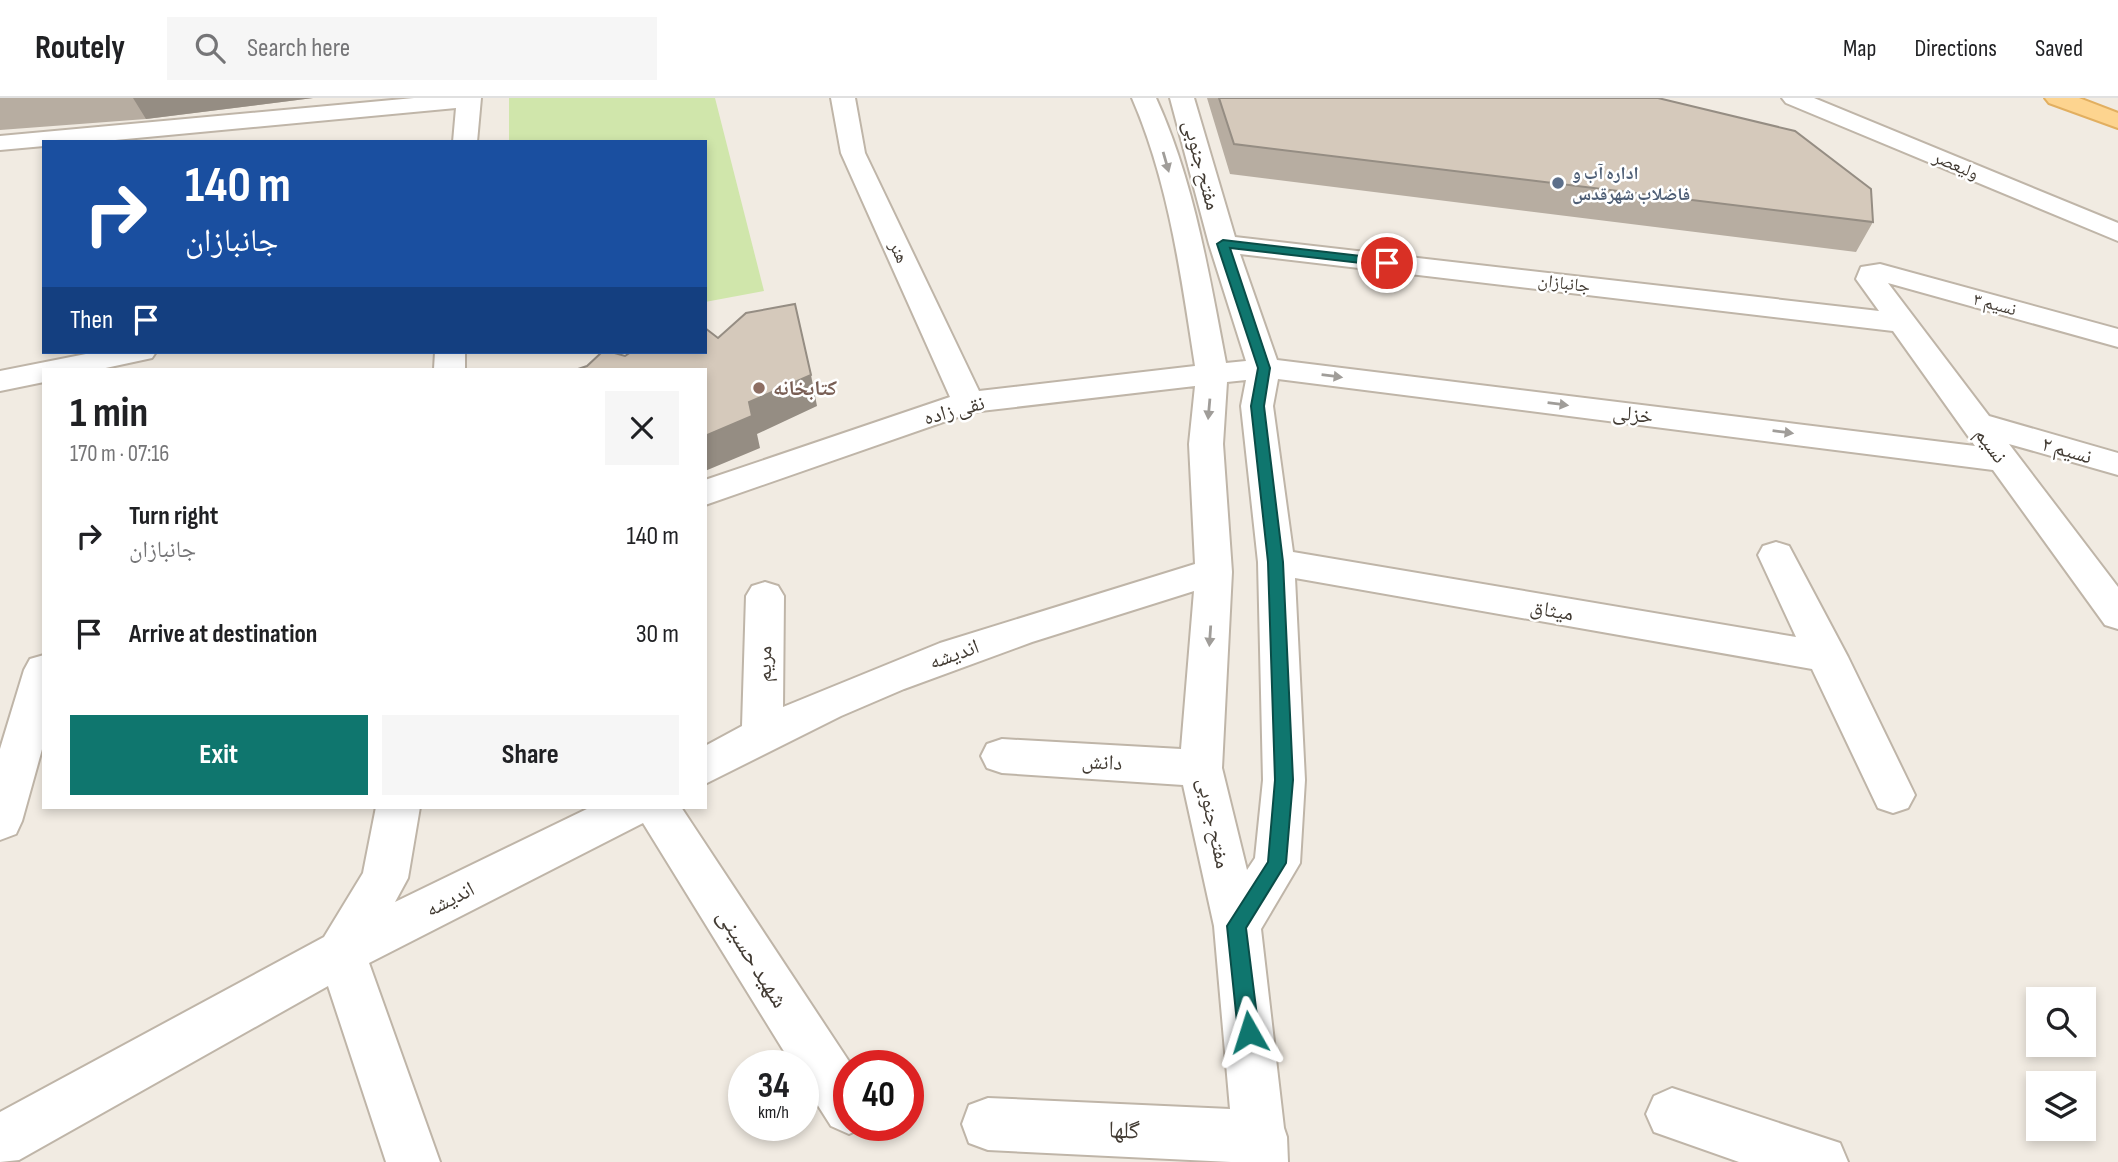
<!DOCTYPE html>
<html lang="en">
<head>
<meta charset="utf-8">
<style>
	:root { --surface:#fff; --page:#f6f6f6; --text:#202124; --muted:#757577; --line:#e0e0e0; --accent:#0f766e }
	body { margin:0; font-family:"Sofia Sans Condensed","Noto Naskh Arabic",sans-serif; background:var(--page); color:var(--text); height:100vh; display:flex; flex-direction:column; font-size:26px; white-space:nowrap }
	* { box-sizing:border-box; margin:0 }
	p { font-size:23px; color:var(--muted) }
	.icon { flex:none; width:38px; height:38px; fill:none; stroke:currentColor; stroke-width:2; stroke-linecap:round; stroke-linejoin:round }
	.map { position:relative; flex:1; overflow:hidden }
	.sheet { position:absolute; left:42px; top:270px; width:665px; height:441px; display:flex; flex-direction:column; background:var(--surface); border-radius:0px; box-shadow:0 4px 10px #0003 }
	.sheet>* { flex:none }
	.guide { position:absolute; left:42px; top:42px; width:665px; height:214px; border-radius:0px; box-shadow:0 4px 10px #0003; background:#1a4fa0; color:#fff; overflow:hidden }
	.controls { position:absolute; left:2026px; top:889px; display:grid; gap:14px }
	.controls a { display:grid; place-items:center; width:70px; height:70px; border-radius:0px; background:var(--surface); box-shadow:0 4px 10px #0003; font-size:35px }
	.speed { position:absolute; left:728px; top:952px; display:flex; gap:14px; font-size:35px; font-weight:700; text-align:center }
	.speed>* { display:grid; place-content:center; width:91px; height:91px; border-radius:50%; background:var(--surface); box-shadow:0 4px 10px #0003; line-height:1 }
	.speed small { font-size:18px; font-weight:400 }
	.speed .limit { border:10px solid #d22; background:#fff; color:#111 }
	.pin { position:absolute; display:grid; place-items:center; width:60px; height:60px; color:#fff; margin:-30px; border:4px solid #fff; border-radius:50%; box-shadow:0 2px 7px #0007 }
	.me { position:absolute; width:77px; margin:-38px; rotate:354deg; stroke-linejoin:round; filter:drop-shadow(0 0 5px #0008) }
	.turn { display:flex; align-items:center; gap:24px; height:147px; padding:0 28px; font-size:32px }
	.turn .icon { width:91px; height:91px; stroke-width:2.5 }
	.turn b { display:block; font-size:49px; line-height:60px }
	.then { display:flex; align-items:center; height:66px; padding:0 28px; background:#0003; gap:14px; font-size:26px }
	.round { display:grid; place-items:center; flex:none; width:74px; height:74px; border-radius:0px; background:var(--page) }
	.overview { display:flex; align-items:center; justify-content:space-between; height:119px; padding:0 28px }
	h1 { font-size:42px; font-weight:700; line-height:52px }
	.primary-button { display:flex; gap:14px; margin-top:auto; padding:14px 28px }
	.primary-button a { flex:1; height:80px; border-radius:0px; background:var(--accent); color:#fff; font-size:28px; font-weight:700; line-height:80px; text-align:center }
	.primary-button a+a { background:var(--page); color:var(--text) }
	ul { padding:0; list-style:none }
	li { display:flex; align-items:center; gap:21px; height:98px; padding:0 28px }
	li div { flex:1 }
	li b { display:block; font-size:26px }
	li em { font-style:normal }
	header { display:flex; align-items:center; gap:42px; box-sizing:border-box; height:98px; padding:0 35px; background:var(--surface); border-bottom:2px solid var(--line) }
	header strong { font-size:33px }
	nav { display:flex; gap:38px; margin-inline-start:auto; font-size:24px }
	.search { width:490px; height:63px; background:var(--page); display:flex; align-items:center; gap:18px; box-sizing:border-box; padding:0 24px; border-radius:0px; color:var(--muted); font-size:26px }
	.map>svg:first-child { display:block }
	.green { fill:#d0e6ab }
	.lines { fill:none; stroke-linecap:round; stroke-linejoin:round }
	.minor-casing { stroke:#bfb5a8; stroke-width:4 }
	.major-casing { stroke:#e2af60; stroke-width:4 }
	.minor { fill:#fff; fill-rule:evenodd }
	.major { fill:#fdd48f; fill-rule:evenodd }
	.wall { fill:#b7ada1 }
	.shaded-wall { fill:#958d83 }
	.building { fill:#d5c9bb; stroke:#958d83; stroke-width:2 }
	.oneway { fill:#a09d99 }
	.route { fill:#0f766e; stroke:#0a4d48; stroke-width:2 }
	.service-dot { fill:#5c6f8a; stroke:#fff; stroke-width:2.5 }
	.education-dot { fill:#8d6e63; stroke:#fff; stroke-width:2.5 }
	.labels { text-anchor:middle; stroke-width:5; stroke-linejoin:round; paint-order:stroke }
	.far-street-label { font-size:18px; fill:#423b33; stroke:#fff }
	.far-service-label { font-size:18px; font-weight:bold; fill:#4e5e75; stroke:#fff; text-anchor:start }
	.street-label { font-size:21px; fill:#423b33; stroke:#fff }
	.education-label { font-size:21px; font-weight:bold; fill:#785e54; stroke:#fff; text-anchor:start }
	.near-street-label { font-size:24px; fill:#423b33; stroke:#fff }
</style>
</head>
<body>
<header>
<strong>Routely</strong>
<div class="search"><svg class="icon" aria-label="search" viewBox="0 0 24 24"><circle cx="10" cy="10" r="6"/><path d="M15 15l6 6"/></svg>Search here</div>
<nav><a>Map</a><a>Directions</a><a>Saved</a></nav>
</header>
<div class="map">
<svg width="2118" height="1064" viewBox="0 0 2118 1064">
	<rect width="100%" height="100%" fill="#f1ebe2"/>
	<!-- green -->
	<path class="green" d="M509,0H715L764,193L705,204V44H509Z"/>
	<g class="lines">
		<!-- minor casing -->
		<g class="minor-casing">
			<path id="minor" d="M414,0H481L477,44H453L456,10L94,44H44V48L0,52V38Z
				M831,0H855L865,55L979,293L1195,268C1181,178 1169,85 1132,0H1156C1194,83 1209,176 1226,265L1246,263L1209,146L1170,0H1194L1235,139L1879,213L1856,181L1861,169L1880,166L2118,231V249L1888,185L1989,318L2118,355V377L2009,346L2118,489V531L2105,527L1993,372L1278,281L1273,308L1293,454L1796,539L1758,457L1763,448L1776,444L1789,448L1848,559L1915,697L1908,710L1893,715L1878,710L1812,571L1295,480L1305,682L1300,765L1261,831L1284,1030L1287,1039L1288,1064H1231L988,1052L969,1045L962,1026L969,1007L988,1000L1230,1011L1214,828L1183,687L1002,675L987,670L981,658L987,646L1002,641L1181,651L1194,493L1032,544L904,591L841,618L705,686V648L742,628L746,498L752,488L765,484L778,488L784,498L783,609L940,545L1195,466L1189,346L1195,288L972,314L705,407V382L950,299L841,55ZM1240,156L1893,233L1975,348L1277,262ZM1246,282L1241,308L1258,464L1263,682L1255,760L1247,772L1222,670L1232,474L1223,346L1227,284Z
				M1782,0H1814L2118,125V143L1786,5Z
				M96,254H156L152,260L101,271H44V284L0,293V273Z
				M435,254H465V271H434Z
				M44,557V644L22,723L16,736L0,742V651L24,572L30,561Z
				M376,709H420L408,780L395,804L591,709H681L852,968H849V1027L867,1028L849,1036L831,1028L803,984V968H793L643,725L369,865L440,1064H386L328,888L19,1062L0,1064V1014L324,839L363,775Z
				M1672,990L1840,1045L1848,1064H1739L1654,1034L1646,1016L1654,998Z"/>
		</g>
		<!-- major casing -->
		<g class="major-casing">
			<path id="major" d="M2045,0H2079L2118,15V30L2049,5Z"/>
		</g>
		<!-- minor -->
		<use href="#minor" class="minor"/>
		<!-- major -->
		<use href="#major" class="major"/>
	</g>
	<!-- wall -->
	<path class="wall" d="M0,0H313L146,21L0,32Z
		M1207,0H1658L1873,124L1856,154L1230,76Z"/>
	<!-- shaded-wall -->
	<path class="shaded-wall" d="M133,0H313L146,21Z
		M811,277L817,308L757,336L760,350L705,373V338L749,304Z"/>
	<!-- building -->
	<path class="building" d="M1219,0H1658L1795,33L1871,91L1873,124L1234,46Z
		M795,206L811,277L749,304L752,318L705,338V271H578L587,268L602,254H611L625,258L631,254H705V230L718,240L746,215Z"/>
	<!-- one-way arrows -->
	<defs><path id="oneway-solid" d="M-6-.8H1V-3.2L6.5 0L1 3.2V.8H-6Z" transform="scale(1.75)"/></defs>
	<g class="oneway">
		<use href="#oneway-solid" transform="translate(1166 64) rotate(74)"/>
		<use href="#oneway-solid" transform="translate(1332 278) rotate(7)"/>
		<use href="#oneway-solid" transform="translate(1558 306) rotate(7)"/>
		<use href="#oneway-solid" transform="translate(1209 311) rotate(95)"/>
		<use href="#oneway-solid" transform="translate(1783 334) rotate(7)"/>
		<use href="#oneway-solid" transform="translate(1210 538) rotate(94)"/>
	</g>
	<!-- route -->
	<path class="route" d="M1223,142L1387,161L1392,165L1387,168L1230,150L1270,270L1264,308L1283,464L1293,682L1286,765L1246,830L1259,934L1256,941L1249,944L1241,941L1238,934L1227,828L1268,764L1275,682L1268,464L1251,308L1258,270L1217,146Z"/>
	<!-- markers -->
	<circle class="service-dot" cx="1558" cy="85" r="7"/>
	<circle class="education-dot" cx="759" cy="290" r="7"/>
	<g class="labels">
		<!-- far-street labels -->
		<g class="far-street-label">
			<text transform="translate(1956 67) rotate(23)" y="6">ولیعصر</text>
			<text transform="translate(899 154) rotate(65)" y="6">هنر</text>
			<text transform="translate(1564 185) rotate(7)" y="6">جانبازان</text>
			<text transform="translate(1995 206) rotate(15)" y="6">نسیم ۳</text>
		</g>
		<!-- far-service labels -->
		<g class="far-service-label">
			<text x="1572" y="81">اداره آب و<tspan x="1572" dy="21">فاضلاب شهرقدس</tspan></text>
		</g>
		<!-- street labels -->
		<g class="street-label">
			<text transform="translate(1202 67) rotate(75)" y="7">مفتح جنوبی</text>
			<text transform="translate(954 312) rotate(-15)" y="7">نقی زاده</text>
			<text transform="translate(1633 316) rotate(7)" y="7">خزلی</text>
			<text transform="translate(1991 347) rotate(53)" y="7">نسیم</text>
			<text transform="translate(2067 352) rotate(16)" y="7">نسیم ۲</text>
			<text transform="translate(1552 512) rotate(10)" y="7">میثاق</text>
			<text transform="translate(954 556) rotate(-20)" y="7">اندیشه</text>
			<text transform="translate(764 566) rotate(-89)" y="7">مریم</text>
			<text transform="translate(1102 664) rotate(3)" y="7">دانش</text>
			<text transform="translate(1214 725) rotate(78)" y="7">مفتح جنوبی</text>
			<text transform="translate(450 801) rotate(-27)" y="7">اندیشه</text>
		</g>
		<!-- education labels -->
		<g class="education-label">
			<text x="773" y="297">کتابخانه</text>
		</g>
		<!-- near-street labels -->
		<g class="near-street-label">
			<text transform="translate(753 860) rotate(58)" y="8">شهید حسینی</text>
			<text transform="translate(1124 1032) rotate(3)" y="8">گلها</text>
		</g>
	</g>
</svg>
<div class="controls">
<a><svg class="icon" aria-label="search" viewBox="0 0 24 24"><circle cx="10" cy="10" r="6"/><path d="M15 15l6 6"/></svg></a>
<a><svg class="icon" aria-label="layers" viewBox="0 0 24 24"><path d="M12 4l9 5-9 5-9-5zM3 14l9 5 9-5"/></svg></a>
</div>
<div class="speed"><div>34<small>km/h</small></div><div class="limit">40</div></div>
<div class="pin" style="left:1387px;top:165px;background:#d93025"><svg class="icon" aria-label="arrive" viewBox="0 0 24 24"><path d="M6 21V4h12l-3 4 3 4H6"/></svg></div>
<svg class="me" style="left:1249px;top:934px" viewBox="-20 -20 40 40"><path d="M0-17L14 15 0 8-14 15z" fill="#0f766e" stroke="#fff" stroke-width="4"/></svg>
<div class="guide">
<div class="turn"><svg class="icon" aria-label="right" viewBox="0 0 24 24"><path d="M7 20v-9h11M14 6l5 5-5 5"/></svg><div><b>140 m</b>جانبازان</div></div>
<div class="then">Then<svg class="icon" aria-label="arrive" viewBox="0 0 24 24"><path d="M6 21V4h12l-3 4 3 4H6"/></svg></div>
</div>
<section class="sheet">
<div class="overview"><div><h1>1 min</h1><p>170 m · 07:16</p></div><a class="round"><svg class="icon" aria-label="close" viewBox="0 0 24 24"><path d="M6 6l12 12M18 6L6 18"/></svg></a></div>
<ul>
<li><svg class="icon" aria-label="right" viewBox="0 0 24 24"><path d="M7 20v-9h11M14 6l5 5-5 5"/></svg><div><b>Turn right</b><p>جانبازان</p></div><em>140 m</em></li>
<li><svg class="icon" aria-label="arrive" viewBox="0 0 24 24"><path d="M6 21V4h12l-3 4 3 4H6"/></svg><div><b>Arrive at destination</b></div><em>30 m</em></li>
</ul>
<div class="primary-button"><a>Exit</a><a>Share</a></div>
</section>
</div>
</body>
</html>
